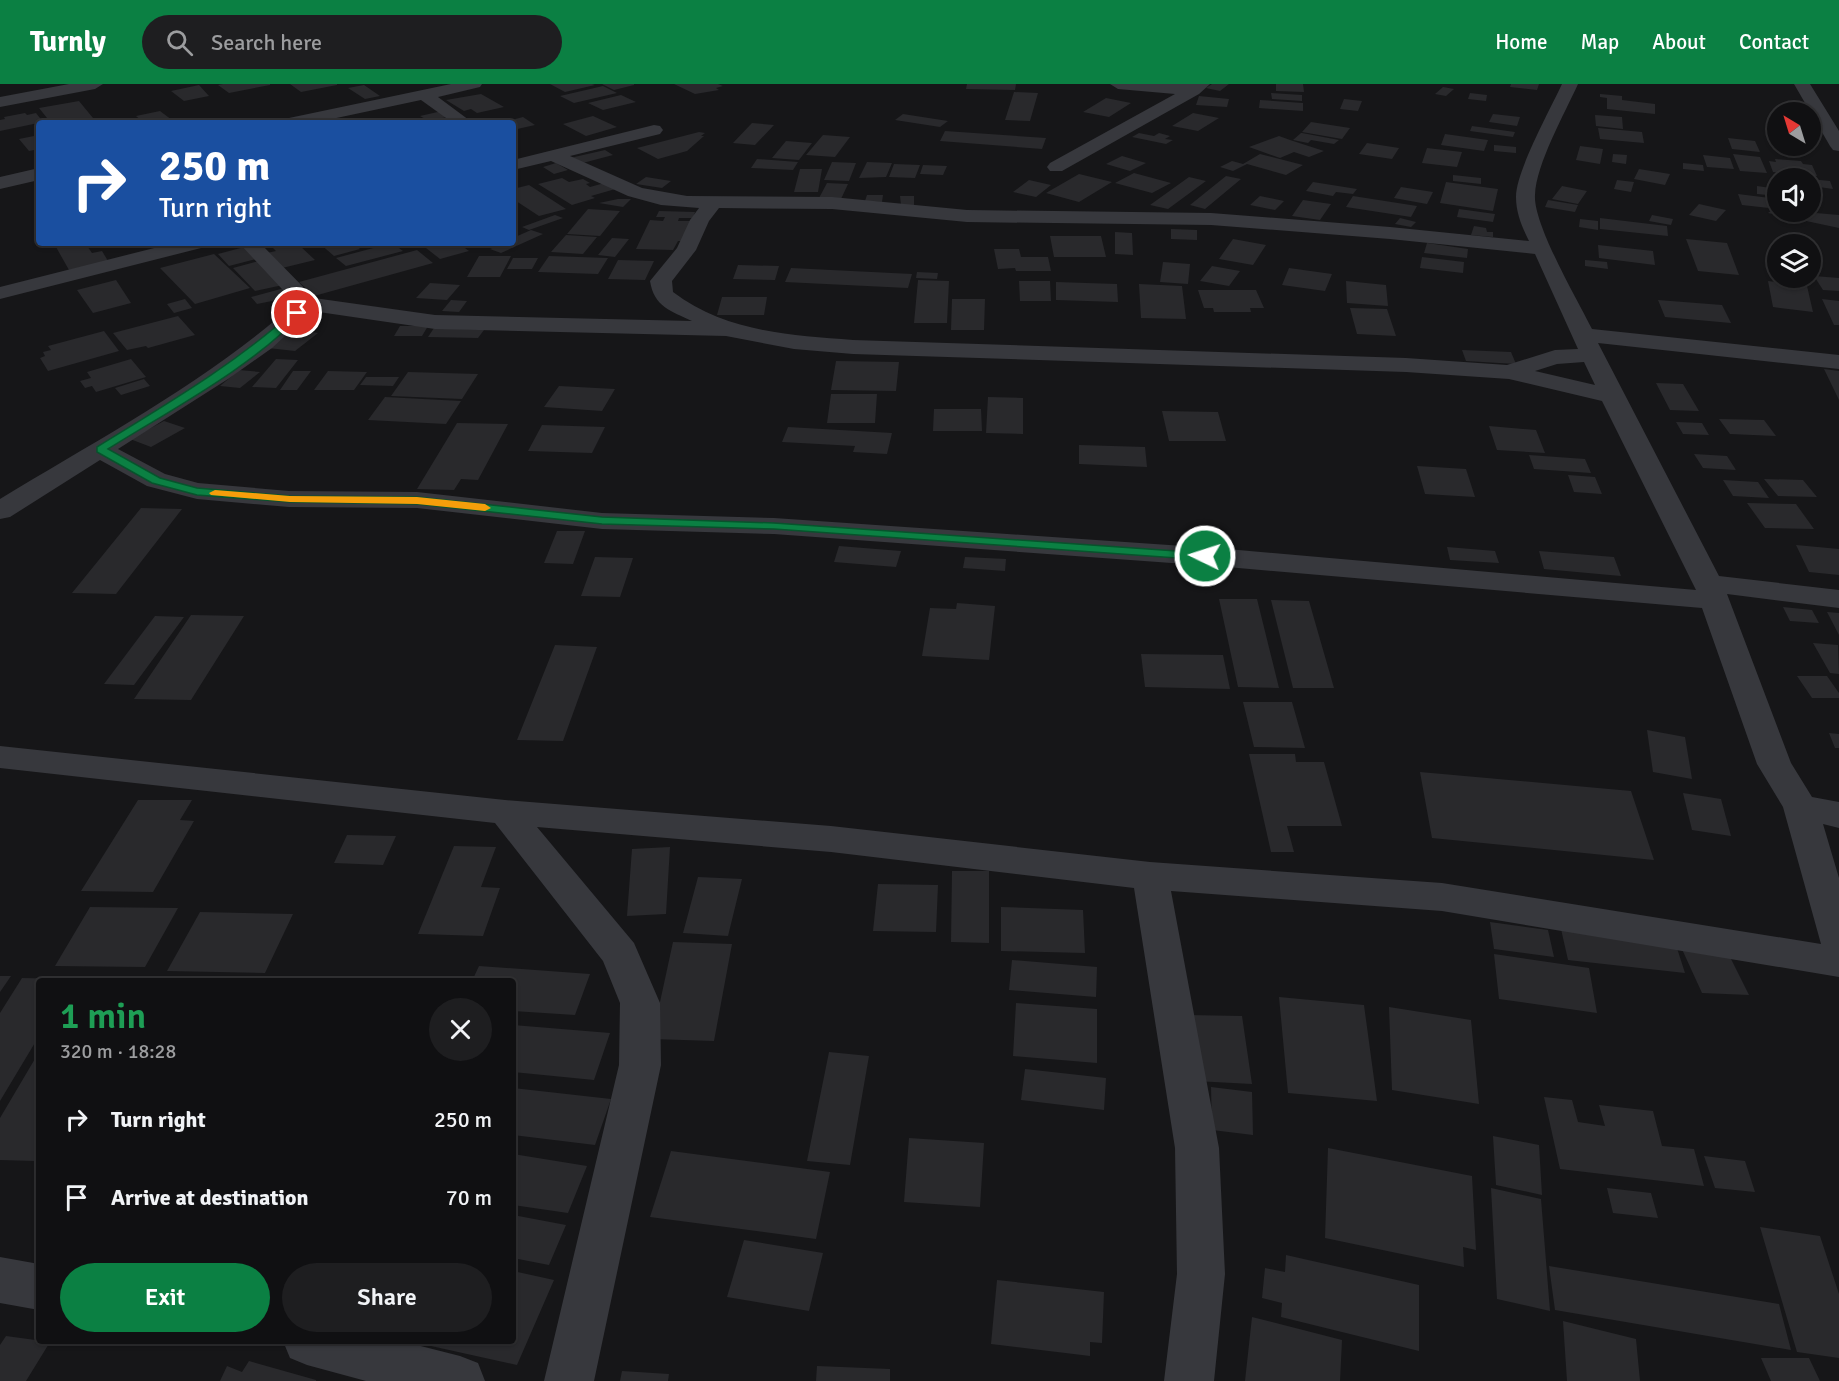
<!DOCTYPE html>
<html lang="en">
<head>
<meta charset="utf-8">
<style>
	:root { --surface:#101012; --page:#1e1e20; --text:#f1f3f6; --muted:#9c9d9f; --line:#303032; --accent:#0b8043 }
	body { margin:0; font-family:Signika,sans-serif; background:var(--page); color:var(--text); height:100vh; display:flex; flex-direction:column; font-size:22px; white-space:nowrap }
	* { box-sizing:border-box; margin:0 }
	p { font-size:20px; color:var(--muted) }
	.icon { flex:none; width:33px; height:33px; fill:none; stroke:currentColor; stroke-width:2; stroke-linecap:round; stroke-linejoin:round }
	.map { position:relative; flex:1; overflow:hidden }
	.side { position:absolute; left:36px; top:894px; width:480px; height:366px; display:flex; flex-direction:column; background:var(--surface); border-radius:6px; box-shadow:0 2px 4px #0004,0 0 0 2px var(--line) }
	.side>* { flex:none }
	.banner { position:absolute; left:36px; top:36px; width:480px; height:126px; border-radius:6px; box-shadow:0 2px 4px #0004,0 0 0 2px var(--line); background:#1a4fa0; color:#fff; overflow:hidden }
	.needle { width:39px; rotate:322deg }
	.controls { position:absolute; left:1767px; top:18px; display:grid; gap:12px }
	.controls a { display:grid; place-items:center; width:54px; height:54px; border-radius:50%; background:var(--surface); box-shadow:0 2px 4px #0004,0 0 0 2px var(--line); font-size:30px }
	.pin { position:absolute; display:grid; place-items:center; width:51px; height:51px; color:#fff; margin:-26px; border:3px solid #fff; border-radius:50%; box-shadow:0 2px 6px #0007 }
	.me { position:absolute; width:66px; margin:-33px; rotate:274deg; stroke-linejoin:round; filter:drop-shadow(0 0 4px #0008) }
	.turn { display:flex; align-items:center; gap:21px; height:126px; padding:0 24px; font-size:27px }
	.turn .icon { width:78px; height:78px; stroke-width:2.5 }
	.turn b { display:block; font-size:42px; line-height:51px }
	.round { display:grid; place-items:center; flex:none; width:63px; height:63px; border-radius:32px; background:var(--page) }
	.head { display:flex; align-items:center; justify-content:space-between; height:102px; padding:0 24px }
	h1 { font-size:36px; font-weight:600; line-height:45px; color:#1e9e55 }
	.button { display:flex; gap:12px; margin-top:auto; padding:12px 24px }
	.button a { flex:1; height:69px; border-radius:36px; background:var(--accent); color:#fff; font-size:24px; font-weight:600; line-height:69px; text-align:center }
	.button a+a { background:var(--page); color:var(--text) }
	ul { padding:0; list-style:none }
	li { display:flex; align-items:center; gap:18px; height:78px; padding:0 24px }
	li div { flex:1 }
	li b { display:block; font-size:22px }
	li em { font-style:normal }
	header { display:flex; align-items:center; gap:36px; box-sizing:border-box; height:84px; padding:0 30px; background:var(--accent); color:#fff }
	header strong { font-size:28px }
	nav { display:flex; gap:33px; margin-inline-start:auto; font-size:21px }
	.search { width:420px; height:54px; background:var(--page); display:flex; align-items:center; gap:15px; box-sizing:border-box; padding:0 21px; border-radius:33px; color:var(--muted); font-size:22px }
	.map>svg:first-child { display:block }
	.building { fill:#29292c }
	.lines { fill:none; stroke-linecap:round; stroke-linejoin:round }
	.minor { fill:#37383d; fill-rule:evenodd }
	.route { fill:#0b8043; stroke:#07532c; stroke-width:1.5 }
	.slow { fill:#f59e0b }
</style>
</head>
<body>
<header>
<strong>Turnly</strong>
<div class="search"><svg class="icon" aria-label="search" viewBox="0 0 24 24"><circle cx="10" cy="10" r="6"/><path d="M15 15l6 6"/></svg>Search here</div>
<nav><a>Home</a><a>Map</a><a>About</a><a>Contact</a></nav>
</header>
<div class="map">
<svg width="1839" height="1297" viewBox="0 0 1839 1297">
	<rect width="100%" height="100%" fill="#161618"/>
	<!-- building -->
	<path class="building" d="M223,0H270V1L229,9L218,1Z
		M290,0H337V1L301,8Z
		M550,0H592L595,1L565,8Z
		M602,0H634V1L614,6Z
		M674,0H718L723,2L716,4L719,6L695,10Z
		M967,0H1016L1015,6L966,5Z
		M1212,0H1229L1220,7L1206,4Z
		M1276,0H1303L1304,8L1276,7Z
		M1511,0H1539L1537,6L1510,3Z
		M199,1L209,12L184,17L171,7Z
		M364,1L380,12L365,15L348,4Z
		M603,2L617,9L574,19L560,12Z
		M1443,3L1454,5L1446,12L1435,10Z
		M1014,8L1038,9L1030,37L1005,36Z
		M1271,9L1302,11V17L1272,15Z
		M1470,9L1487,11L1486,17L1468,15Z
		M481,10L504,23L477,29L471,25L464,27L446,16Z
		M1600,10L1622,12V16L1655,20V30L1607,25V14L1600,13Z
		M621,11L636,18L603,26L588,19Z
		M1199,12L1229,15L1227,23L1196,21Z
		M1106,14L1131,19L1109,33L1083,28Z
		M1344,15L1362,17L1358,27L1340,25Z
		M1260,16L1303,19V27L1259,24Z
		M79,17L93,34L66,39H51L39,24Z
		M160,27L172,36L144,39L136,32Z
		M442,27L452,32L429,37L420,32Z
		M25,29L27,31L36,29L43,38L0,47V36L5,35L4,33Z
		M1193,29L1219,34L1198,47L1172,42Z
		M903,30L948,37L940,43L895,36Z
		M1493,30L1520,33L1517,42L1489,38Z
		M1595,31L1622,33L1623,45L1596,42Z
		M593,32L617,43L586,52L563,40Z
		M523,33L535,41L513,46V39H500Z
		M1311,38L1350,44L1342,55L1302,48Z
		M752,39L774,41L755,61L733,59Z
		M1472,42L1515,48L1513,53L1470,47Z
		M1598,44L1642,48L1644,59L1600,55Z
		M945,47L1046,54L1042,65L940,57Z
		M699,48L705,49L701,52H704L687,67L658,75L637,64Z
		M1139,49L1154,52L1159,49L1170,52L1165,55L1173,56L1166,60L1132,53Z
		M1301,49H1302L1339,56L1334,60L1311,56L1308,59L1293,56Z
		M1445,50L1488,56L1484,67L1441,61Z
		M39,51V65L29,67L19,55Z
		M823,51L850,53L835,73L806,71Z
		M1279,52L1290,56L1324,67L1309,73L1294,68L1280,74L1249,63Z
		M1728,54L1755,57L1760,68L1732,65Z
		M786,57L812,59L799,76L772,74Z
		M1367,59L1399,64L1392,75L1359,70Z
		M1494,61L1516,63V69L1494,67Z
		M1580,62L1603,65L1600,80L1576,76Z
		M1427,64L1462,68L1457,83L1422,79Z
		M605,66L613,71L579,80L570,74Z
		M1260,70L1303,81L1286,91L1247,80L1233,87L1220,83L1232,77L1243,80Z
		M1613,70L1627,71L1626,80L1612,78Z
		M1733,70L1760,73L1767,89L1740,87Z
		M1703,71L1730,74L1734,85L1707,83Z
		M1122,72L1146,79L1130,87L1106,80Z
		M757,75L798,78L793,86L751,84Z
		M1775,75L1801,77L1803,80L1812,81L1817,92L1773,88L1769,77L1776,78Z
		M832,78L856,79L849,97L824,96Z
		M867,78L892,79L886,93L859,94Z
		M556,79L568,86L554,90L543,83Z
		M1683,79L1703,81L1704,87L1683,85Z
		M894,80L920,81L915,94L889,93Z
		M923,81L947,82L943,91L920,90Z
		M800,85H822L818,108H794Z
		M1639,85L1670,90L1665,101L1634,95Z
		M1134,89L1171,99L1152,109L1115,99Z
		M1079,90L1112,98L1079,118L1046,109Z
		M1453,91L1481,94V100L1453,97Z
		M1226,92L1241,95L1205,125L1190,121Z
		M646,93L671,97L662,104L636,100Z
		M1189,93L1206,97L1168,125L1150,121Z
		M562,94L569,98L583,95L590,99L586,100L590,103L608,98L619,104L591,112L595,114L572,121L538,100Z
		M1810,95L1830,97L1833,105L1812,102Z
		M1029,96L1051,101L1036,113L1013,108Z
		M1617,96L1634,98L1631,108L1614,105Z
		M1313,98L1357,105L1353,110L1336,108L1333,112L1306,107Z
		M1446,98L1498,105L1493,127L1440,119Z
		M827,99L848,100L841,115L819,114Z
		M529,101L566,125L539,132L513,115V105Z
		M1562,102L1587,107L1578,120L1552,115Z
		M1757,102L1778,105V112L1757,110Z
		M1401,103L1433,108L1427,120L1394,114Z
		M1738,110L1778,115V125L1742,121Z
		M867,111H883L882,118L865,117Z
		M900,112H914V121H901Z
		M1260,112L1284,117L1275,126L1250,121Z
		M1353,112L1417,122L1411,133L1346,123Z
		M631,115L623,123L599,119L618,115Z
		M1303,116L1331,120L1320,136L1292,132Z
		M1548,116L1578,121L1575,128L1545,123Z
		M1699,120L1726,126L1716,137L1689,131Z
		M588,125L620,127L600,152L567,150Z
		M1459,125L1495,130L1493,138L1457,133Z
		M1772,126L1795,130L1804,128L1839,131V144L1768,129Z
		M659,127L695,128L693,134H679L678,137H694L685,157H678L673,166L636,165L650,136L663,137L665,133H656Z
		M555,131L563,134L529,146L522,143Z
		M1652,131L1673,135L1671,141L1649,137Z
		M1400,134L1416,138L1411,143L1395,140Z
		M1600,134L1667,142L1668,152L1600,145Z
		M1580,135L1598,137V146L1579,143Z
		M1474,142L1486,144L1487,148H1493V153L1471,151Z
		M1171,145L1197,146V156L1171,155Z
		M531,146L543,150L501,169L490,165L503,159H513V154Z
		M1115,148L1132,149L1133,171L1115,170Z
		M566,151L597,153L583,170L551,168Z
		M1050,152H1101L1106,173H1054Z
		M612,154L629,155L615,173L598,171Z
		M1233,155L1266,161L1253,181L1219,175Z
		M1686,155L1727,159L1739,191L1698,187Z
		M76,159H85L92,169L102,167L108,177L69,186L56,163Z
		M319,159H353L360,165L334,172Z
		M392,159L403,167L346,182L336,174Z
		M444,159H458L469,167L440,175L426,164Z
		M1427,159L1468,165L1467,174L1424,169Z
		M287,160L290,163L299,161L315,176L278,185L262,170L276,167L273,164Z
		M1598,161L1653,167L1655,181L1599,174Z
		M248,162L260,174L229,182L218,170Z
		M994,165H1019L1021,173H1048L1051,187H1016L1015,184L998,185Z
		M417,166L433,179L314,212L299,198Z
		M214,170L250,204L195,220L160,184Z
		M479,172H511L500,193H467Z
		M549,172L608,174L598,190L538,188Z
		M1422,173L1464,178L1463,189L1420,184Z
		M513,174H538L532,185H507Z
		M618,176L654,177L645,196L608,195Z
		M1585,176L1607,178L1608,185L1585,182Z
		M259,177L283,201L255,207L233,184Z
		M1163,178L1190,180L1188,200L1160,198Z
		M738,181L779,182L775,196L733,195Z
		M1212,182L1240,187L1229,202L1200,197Z
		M791,184L912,190L908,204L785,198Z
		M1289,184L1332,190L1325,207L1282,201Z
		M917,188L938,189L937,195L916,194Z
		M1814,192L1839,194V207L1823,206Z
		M116,196L131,219L93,229L77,206Z
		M918,196L949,197L947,239H914Z
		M1019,197H1050L1051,217H1020Z
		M1346,197L1386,201L1388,222L1347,219Z
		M1768,197L1807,202L1813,228L1773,223Z
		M1056,198L1117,200L1118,218L1056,216Z
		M430,199L460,201L447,216L416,214Z
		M1139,200L1182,202L1186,235L1141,234Z
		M288,203L297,212L257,220L251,213Z
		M1198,206H1256L1264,224H1250L1251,228H1214L1213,224H1204Z
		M722,213H767L764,231H717Z
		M185,215L192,224L174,229L167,220Z
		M952,215H985L984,246H951Z
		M1822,215L1839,217V241H1834Z
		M451,216L467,217L459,228L442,227Z
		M1658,216L1722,221L1731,239L1665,233Z
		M1350,224L1387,225L1396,252L1357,250Z
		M178,232L195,251L148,264L146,262L127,266L113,249Z
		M304,235L318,237L306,247L318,249L295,267L268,264Z
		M400,242H428L422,252H394Z
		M434,244L484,246L478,254L428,253Z
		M104,247L119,267L48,287L40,274L45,272L43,268L51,266L48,262Z
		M1462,266L1511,268L1516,280L1466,277Z
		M131,275L146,293L96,308L92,302L85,304L80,297L91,294L87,288Z
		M276,275L298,276L276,304L252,303Z
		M836,277L899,278L896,307L831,306Z
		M1824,285L1839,287V316Z
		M239,286L260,288L240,304L220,302Z
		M293,287H311L297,306H280Z
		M328,287L367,288L354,306H314Z
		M408,288L478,290L462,315L391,312Z
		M366,293H399L393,302L360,301Z
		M144,295L150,302L121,311L115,304Z
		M1656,299L1683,300L1699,327L1670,326Z
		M559,302L615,305L602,327L544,323Z
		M831,310H877L875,339H827Z
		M385,313L461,317L446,340L368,336Z
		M988,313L1023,314V350L986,349Z
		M934,325H981L982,347H933Z
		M1162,327L1218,328L1226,357H1169Z
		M1719,335L1764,336L1776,352L1730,350Z
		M164,337L185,344L151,363L130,355Z
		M1676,338L1702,339L1709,351L1683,350Z
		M457,339L508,340L478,396L461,395L454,406L417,405Z
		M542,341L605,343L592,369L528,367Z
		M1489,342L1536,346L1545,369L1497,366Z
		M788,343L892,349L887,370L853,368L855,362L782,358Z
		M1079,361L1145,363L1147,383L1079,380Z
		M1694,370L1727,372L1736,386L1703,384Z
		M1529,371L1585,375L1591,389L1534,385Z
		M1417,382L1466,385L1475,413L1425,410Z
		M1568,391L1595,393L1602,410L1574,408Z
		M1764,395L1803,396L1817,413L1778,412Z
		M1723,396L1758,398L1769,414L1733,412Z
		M1747,419L1796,420L1814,445L1765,444Z
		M141,424L182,425L116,510L72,509Z
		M557,447H585L573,480L544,479Z
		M1796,461L1839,465V491L1809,488Z
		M839,462L901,467L896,483L834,478Z
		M1447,463L1495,467L1499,479L1450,476Z
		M1539,467L1614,473L1621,492L1544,485Z
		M595,473L633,474L620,513L581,512Z
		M965,473L1006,475L1005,487L963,484Z
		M1219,515H1257L1279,604L1238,603Z
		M1271,516L1309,517L1334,604H1293Z
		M957,519L995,522L989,576L922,572L930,524L956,525Z
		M1783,523L1812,526L1819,539L1790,537Z
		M1827,528L1839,529V551Z
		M191,531L244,532L191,616L134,615Z
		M155,532L184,533L134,601L104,600Z
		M1813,559L1838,561L1839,590L1830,589Z
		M555,561L597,563L563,657L517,656Z
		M1141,570L1223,571L1230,605L1145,603Z
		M1797,592H1827L1839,609V614H1812Z
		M1243,618H1292L1305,664L1254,663Z
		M1647,646L1685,653L1692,695L1653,688Z
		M1829,649L1839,650V664H1835Z
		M1249,670H1295L1296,678H1324L1342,742H1287L1294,768H1271Z
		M1420,688L1631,707L1654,776L1432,754Z
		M1683,709L1721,715L1731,752L1692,746Z
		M138,716H192L180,736L194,737L153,808L81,807Z
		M347,751L396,752L383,781L334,779Z
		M454,762L496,763L481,803L500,804L483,852L418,850Z
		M670,763L666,830L627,832L632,765Z
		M952,787H989V859L951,858Z
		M698,793L742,795L728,852L683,849Z
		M878,800L938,801L936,848L873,847Z
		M90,823L178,824L145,883L55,882Z
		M1001,823L1083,826L1085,869L1001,867Z
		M200,828L293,830L265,889L167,887Z
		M1490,838L1548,846L1554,873L1494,865Z
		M1561,845L1675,858L1685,889L1568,876Z
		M673,858L732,860L714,957L652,955Z
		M1681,863L1726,865L1749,911L1702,909Z
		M1494,870L1589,884L1597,929L1499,915Z
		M1012,876L1097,883L1096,913L1009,906Z
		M479,882L590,890L575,931L513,927V897H472Z
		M0,892H11L0,908Z
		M22,894L67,895V897H39V952L0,1017V929Z
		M1279,913L1364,921L1377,1017L1288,1009Z
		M1016,919L1097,925V979L1013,972Z
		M1389,923L1471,936L1479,1020L1392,1006Z
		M1187,931L1242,932L1252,1000L1195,997Z
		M513,941L610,949L594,996L513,988Z
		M39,968V1069L35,1077L0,1076V1034Z
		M829,968L869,972L850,1081L807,1077Z
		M1025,985L1106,994L1104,1026L1021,1016Z
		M1211,1003L1252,1008L1253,1051L1212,1046Z
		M513,1004L611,1015L595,1061L513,1051Z
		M1544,1013L1572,1016L1578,1038L1605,1042L1599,1021L1653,1027L1662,1062L1694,1065L1704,1102L1560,1085Z
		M1493,1052L1539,1061L1542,1111L1496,1101Z
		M909,1054L984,1059L980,1123L904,1118Z
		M1328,1064L1472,1092L1476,1166L1463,1163L1464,1183L1325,1154Z
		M671,1067L830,1088L816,1155L650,1133Z
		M513,1070L587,1082L568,1129L513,1121Z
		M1704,1072L1745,1077L1755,1108L1715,1104Z
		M1491,1104L1541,1115L1550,1227L1497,1215Z
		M1607,1104L1651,1109L1658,1134L1613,1129Z
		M513,1131L566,1141L549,1181L513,1174Z
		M1760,1143L1820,1152L1839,1210V1274L1797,1268Z
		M744,1156L823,1169L809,1227L727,1213Z
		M1286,1171L1419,1201V1267L1281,1233L1282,1219L1262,1214L1265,1184L1285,1188Z
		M1549,1182L1779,1220L1791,1266L1555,1226Z
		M513,1187L554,1196L517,1281L413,1258L513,1257Z
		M997,1196L1104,1208L1102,1259L1090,1258V1272L991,1260Z
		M1252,1233L1342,1256L1340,1297H1245Z
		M1563,1237L1636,1255L1640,1297H1567Z
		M6,1252L50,1258L26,1297H0V1261Z
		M1761,1274H1809L1820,1297H1771Z
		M249,1277L316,1296V1297H220L227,1282L242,1288Z
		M817,1282L890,1285V1297H816Z
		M622,1287L669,1290L668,1297H620Z"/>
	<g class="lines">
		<!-- minor -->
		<path class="minor" d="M69,0H103L95,5L0,23V13Z
			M451,0H482L480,3L438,13L473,39H453L421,16L313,39H280L283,35L289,34Z
			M1110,0H1210L1199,10L1062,87H1050L1047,83L1050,79L1175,10L1118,5Z
			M1562,0H1578C1565,29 1536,80 1535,111C1533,140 1577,215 1592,245L1839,271V285L1598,259L1719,492L1839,506V524L1727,510L1791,679L1812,713L1839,718V744L1823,740L1839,794V893L1442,827L1171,807L1219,1064L1225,1190L1214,1297H1164L1177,1190L1175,1064L1134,804L831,768L537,743L634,859L660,919L661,981L594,1297H544L619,981L620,919L603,877L495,739L0,684V662L505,716L831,742L1150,778L1442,799L1821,860L1783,723L1757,680L1702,524L1227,483L774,450L602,445L417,424L289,423L197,415L147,402L100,376L10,433L0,435V415C100,354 207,298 295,219L239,159H260L314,214L435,231L692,237C671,227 654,223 650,197L677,164L690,136L699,124L661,121L628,112L551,77L513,86V76L654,41L660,42L663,46L660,50L570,72L642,104L687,112L832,113L967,126L1211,129L1390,143L1529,157C1522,143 1516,129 1516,113C1516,87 1550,26 1562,0ZM719,124L832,125L967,138L1211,141L1390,155L1535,170L1578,265L1555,266L1507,281L1406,274L853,256C789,251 726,248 673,208L672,197L696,166L709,137ZM312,227L435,245L726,252L794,265L853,270L1406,288L1509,295L1602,317L1696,506L1227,465L774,434L602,429L417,408L289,407L198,399L165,390L118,365L228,295L272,264ZM1584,278L1595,301L1535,287L1557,280Z
			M1794,0H1810L1839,47V67L1833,66L1830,62Z
			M39,84V96L0,105V93Z
			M174,159H208L205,163L0,215V203Z
			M0,1173L39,1180V1226L0,1219Z
			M283,1257H401L460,1272L478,1279L485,1297H366L307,1281L290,1274Z"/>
	</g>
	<!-- route -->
	<path class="route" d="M294,227L302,229C256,281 167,328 108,365L160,394L197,404L290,412L417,413L602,433L774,439L1205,469L1211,472L1205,476L774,445L602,440L417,420L290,418L197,411L152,399L97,368V363C165,321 234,281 294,227Z"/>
	<!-- slow -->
	<path class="slow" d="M215,406L290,412L417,413L485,420L491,424L485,427L417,420L290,418L211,411L209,409Z"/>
</svg>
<div class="controls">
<a><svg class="needle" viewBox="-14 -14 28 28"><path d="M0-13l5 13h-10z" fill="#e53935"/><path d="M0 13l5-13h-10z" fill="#9c9d9f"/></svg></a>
<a><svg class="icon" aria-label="sound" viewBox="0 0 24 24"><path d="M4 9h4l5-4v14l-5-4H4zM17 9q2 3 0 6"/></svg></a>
<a><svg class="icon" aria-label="layers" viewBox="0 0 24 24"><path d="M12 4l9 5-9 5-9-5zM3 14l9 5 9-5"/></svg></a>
</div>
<div class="pin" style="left:297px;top:229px;background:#d93025"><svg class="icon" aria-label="arrive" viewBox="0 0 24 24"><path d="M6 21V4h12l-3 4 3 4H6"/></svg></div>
<svg class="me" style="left:1205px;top:472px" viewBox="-20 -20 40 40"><circle r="17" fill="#0b8043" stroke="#fff" stroke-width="3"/><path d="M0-11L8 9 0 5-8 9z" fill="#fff"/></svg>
<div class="banner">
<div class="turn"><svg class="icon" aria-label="right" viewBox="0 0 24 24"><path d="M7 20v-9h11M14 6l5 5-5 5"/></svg><div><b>250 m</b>Turn right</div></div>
</div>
<section class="side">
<div class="head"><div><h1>1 min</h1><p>320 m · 18:28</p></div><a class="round"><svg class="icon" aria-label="close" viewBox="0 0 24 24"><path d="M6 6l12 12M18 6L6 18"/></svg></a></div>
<ul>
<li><svg class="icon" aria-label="right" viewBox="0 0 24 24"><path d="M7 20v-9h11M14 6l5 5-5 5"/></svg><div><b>Turn right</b></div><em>250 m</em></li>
<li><svg class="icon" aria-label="arrive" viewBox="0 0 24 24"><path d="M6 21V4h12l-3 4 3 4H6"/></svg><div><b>Arrive at destination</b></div><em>70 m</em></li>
</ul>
<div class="button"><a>Exit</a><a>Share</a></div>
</section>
</div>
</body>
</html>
